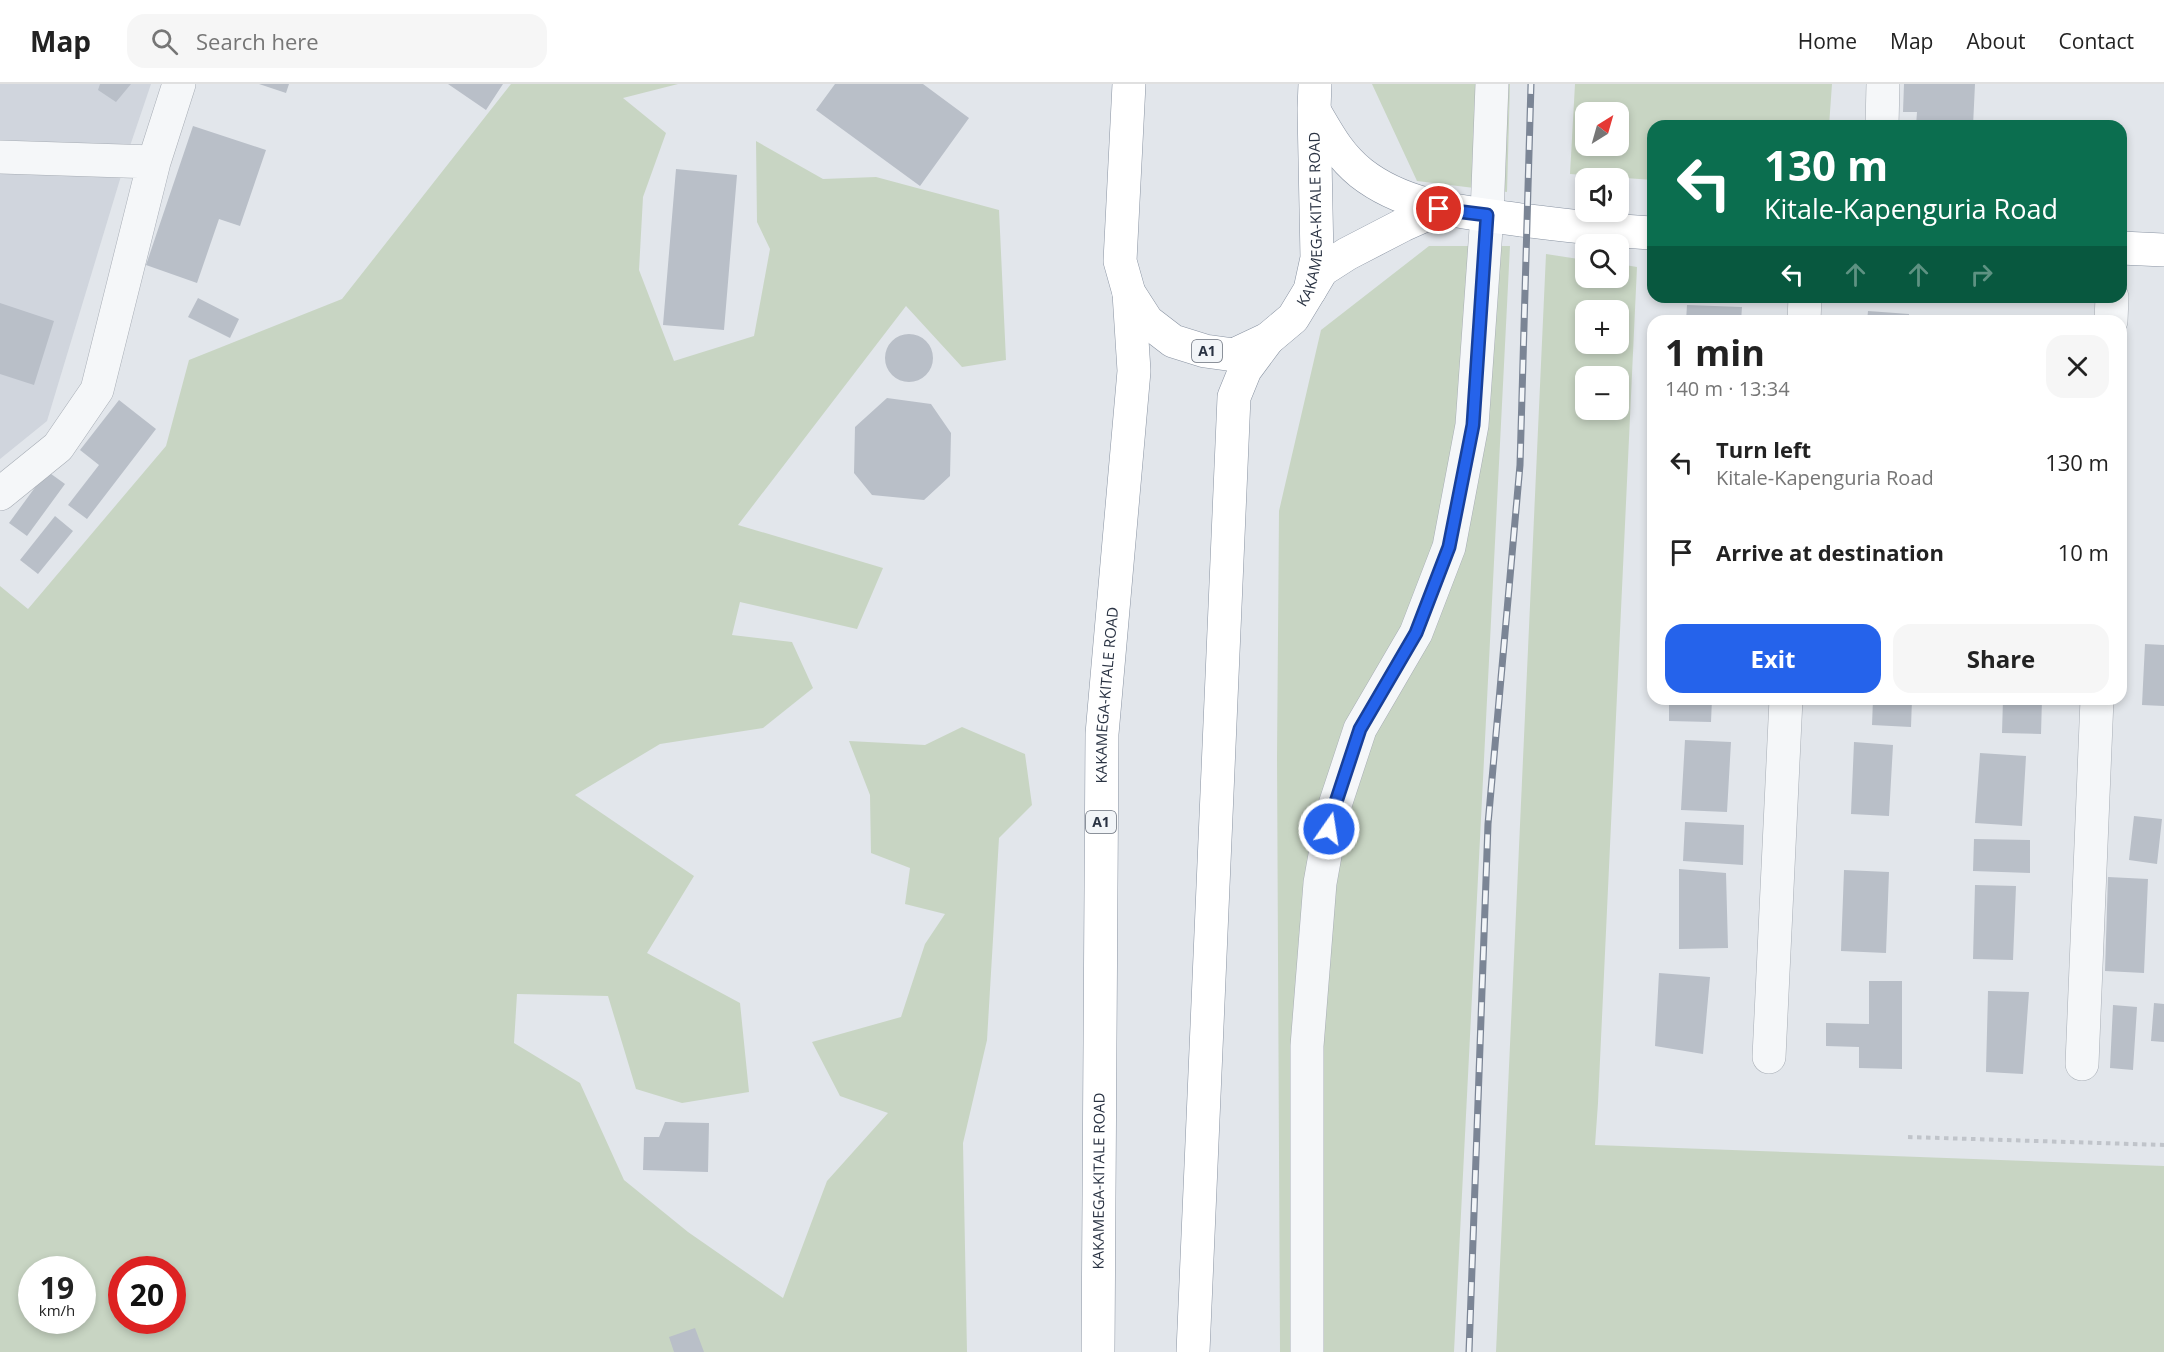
<!DOCTYPE html>
<html lang="en">
<head>
<meta charset="utf-8">
<style>
	:root { --surface:#fff; --page:#f6f6f6; --text:#222; --muted:#767676; --line:#e0e0e0; --accent:#2563eb }
	body { margin:0; font-family:"Open Sans",sans-serif; background:var(--page); color:var(--text); height:100vh; display:flex; flex-direction:column; font-size:22px; white-space:nowrap }
	* { box-sizing:border-box; margin:0 }
	p { font-size:20px; color:var(--muted) }
	.icon { flex:none; width:33px; height:33px; fill:none; stroke:currentColor; stroke-width:2; stroke-linecap:round; stroke-linejoin:round }
	.map { position:relative; flex:1; overflow:hidden }
	.details { position:absolute; left:1647px; top:231px; width:480px; height:390px; display:flex; flex-direction:column; background:var(--surface); border-radius:18px; box-shadow:0 3px 9px #0003 }
	.details>* { flex:none }
	.top-card { position:absolute; left:1647px; top:36px; width:480px; height:183px; border-radius:18px; box-shadow:0 3px 9px #0003; background:#0b6e4f; color:#fff; overflow:hidden }
	.needle { width:39px; rotate:37deg }
	.controls { position:absolute; left:1575px; top:18px; display:grid; gap:12px }
	.controls a { display:grid; place-items:center; width:54px; height:54px; border-radius:12px; background:var(--surface); box-shadow:0 3px 9px #0003; font-size:30px }
	.speed { position:absolute; left:18px; top:1172px; display:flex; gap:12px; font-size:30px; font-weight:700; text-align:center }
	.speed>* { display:grid; place-content:center; width:78px; height:78px; border-radius:50%; background:var(--surface); box-shadow:0 3px 9px #0003; line-height:1 }
	.speed small { font-size:15px; font-weight:400 }
	.speed .limit { border:9px solid #d22; background:#fff; color:#111 }
	.pin { position:absolute; display:grid; place-items:center; width:51px; height:51px; color:#fff; margin:-26px; border:3px solid #fff; border-radius:50%; box-shadow:0 2px 6px #0007 }
	.me { position:absolute; width:66px; margin:-33px; rotate:13deg; stroke-linejoin:round; filter:drop-shadow(0 0 4px #0008) }
	.turn { display:flex; align-items:center; gap:21px; height:126px; padding:0 18px; font-size:27px }
	.turn .icon { width:78px; height:78px; stroke-width:2.5 }
	.turn b { display:block; font-size:42px; line-height:51px }
	.lanes { display:flex; align-items:center; height:57px; padding:0 18px; background:#0003; justify-content:center; gap:30px; direction:ltr }
	.lanes .off { opacity:.35 }
	.round { display:grid; place-items:center; flex:none; width:63px; height:63px; border-radius:18px; background:var(--page) }
	.head { display:flex; align-items:center; justify-content:space-between; height:102px; padding:0 18px }
	h1 { font-size:36px; font-weight:700; line-height:45px }
	.cta { display:flex; gap:12px; margin-top:auto; padding:12px 18px }
	.cta a { flex:1; height:69px; border-radius:18px; background:var(--accent); color:#fff; font-size:24px; font-weight:700; line-height:69px; text-align:center }
	.cta a+a { background:var(--page); color:var(--text) }
	ul { padding:0; list-style:none }
	li { display:flex; align-items:center; gap:18px; height:90px; padding:0 18px }
	li div { flex:1 }
	li b { display:block; font-size:22px }
	li em { font-style:normal }
	header { display:flex; align-items:center; gap:36px; box-sizing:border-box; height:84px; padding:0 30px; background:var(--surface); border-bottom:2px solid var(--line) }
	header strong { font-size:28px }
	nav { display:flex; gap:33px; margin-inline-start:auto; font-size:21px }
	.search { width:420px; height:54px; background:var(--page); display:flex; align-items:center; gap:15px; box-sizing:border-box; padding:0 21px; border-radius:18px; color:var(--muted); font-size:22px }
	.map>svg:first-child { display:block }
	.built { fill:#d0d5dd }
	.green { fill:#c8d5c3; fill-rule:evenodd }
	.building { fill:#b9bfc8 }
	.lines { fill:none; stroke-linecap:round; stroke-linejoin:round }
	.minor-casing { stroke:#a7adb5; stroke-width:34 }
	.highway-casing { stroke:#8993a2; stroke-width:34 }
	.path { stroke:#c0c4ca; stroke-width:4; stroke-dasharray:4.5 4.5; stroke-linecap:butt }
	.minor { stroke:#f5f7f9; stroke-width:33 }
	.highway { stroke:#fff; stroke-width:33 }
	.rail-casing { stroke:#7b8595; stroke-width:7 }
	.rail { stroke:#f2f5f8; stroke-width:4.5; stroke-dasharray:14; stroke-linecap:butt }
	.route-casing { stroke:#184099; stroke-width:15 }
	.route { stroke:#2563eb; stroke-width:10 }
	.labels { text-anchor:middle; stroke-width:5; stroke-linejoin:round; paint-order:stroke }
	.shield { fill:#f2f5f8; stroke:#666d79; stroke-width:1.5 }
	.shield-label { font-size:14px; font-weight:bold; fill:#2a3343 }
	.street-label { font-size:15px; fill:#2a3343; stroke:#f2f5f8 }
</style>
</head>
<body>
<header>
<strong>Map</strong>
<div class="search"><svg class="icon" aria-label="search" viewBox="0 0 24 24"><circle cx="10" cy="10" r="6"/><path d="M15 15l6 6"/></svg>Search here</div>
<nav><a>Home</a><a>Map</a><a>About</a><a>Contact</a></nav>
</header>
<div class="map">
<svg width="2164" height="1268" viewBox="0 0 2164 1268">
	<rect width="100%" height="100%" fill="#e2e6eb"/>
	<!-- built -->
	<path class="built" d="M0,0H151L131,59L47,337L0,375Z"/>
	<!-- green -->
	<path class="green" d="M511,0H678L623,14L666,49L643,113L639,186L674,277L754,252L770,165L757,138L756,57L823,95L876,93L999,126L1006,276L962,283L906,222L738,441L883,484L857,545L740,518L732,551L792,558L813,604L763,644L660,660L575,711L694,792L647,869L740,919L749,1008L682,1019L636,1005L608,912L517,910L514,959L580,999L624,1096L688,1148L783,1214L827,1097L888,1029L840,1012L812,958L901,933L925,860L945,830L905,820L910,784L871,769L870,711L849,657L925,661L962,643L1025,670L1032,721L999,754L987,956L963,1059L967,1268H0V502L28,525L166,362L189,276L342,215ZM32,1185H82V1236H32ZM122,1185H172V1236H122Z
		M1372,0H1510L1507,108L1417,97Z
		M1575,0H1832L1829,42H1653V96L1570,90ZM1586,28H1618V62H1586Z
		M1429,162H1510L1454,1268H1280L1277,673L1279,427L1321,246Z
		M1546,170L1585,176L1586,194H1618L1619,180L1637,183L1598,1019L1595,1061L2164,1082V1268H1496ZM1618,226V260H1586V226ZM1618,292V326H1586V292Z"/>
	<!-- building -->
	<path class="building" d="M100,0H131L116,18L98,6Z
		M259,0H289L286,9Z
		M448,0H503L486,26Z
		M835,0H923L969,34L920,102L816,26Z
		M1904,0H1975L1973,42H1916L1917,28H1903Z
		M193,42L266,66L240,142L219,135L197,199L146,181Z
		M676,85L737,91L724,246L663,241Z
		M198,214L239,235L230,254L188,233Z
		M0,219L54,237L34,301L0,290Z
		M1687,221L1742,223L1741,237H1686Z
		M1868,227L1909,230V237H1867Z
		M885 274a24 24 0 1 1 48 0a24 24 0 1 1-48 0Z
		M887,314L931,320L951,349L950,392L924,416L872,411L854,389L855,343Z
		M119,316L156,345L87,435L68,421L99,381L80,366Z
		M47,387L65,400L27,452L9,439Z
		M55,432L73,447L38,490L20,476Z
		M2145,560L2164,561V622L2142,621Z
		M1669,615H1712L1711,638L1669,637Z
		M1873,615H1912L1911,643L1872,641Z
		M2003,615H2042L2041,650L2002,649Z
		M1685,656L1731,658L1727,728L1681,726Z
		M1854,658L1893,661L1889,732L1851,730Z
		M1980,669L2026,672L2022,742L1975,739Z
		M2134,732L2162,735L2157,780L2129,776Z
		M1685,738L1744,741L1743,781L1683,777Z
		M1974,755L2030,756V789L1973,787Z
		M1679,785L1726,789L1728,864L1679,865Z
		M1844,786L1889,788L1886,869L1841,867Z
		M2108,793L2148,795L2144,889L2105,887Z
		M1975,801L2016,802L2013,876L1973,875Z
		M1659,889L1710,893L1703,970L1655,962Z
		M1869,897H1902V985L1859,984V963L1826,962V939L1869,940Z
		M1988,907L2029,908L2023,990L1986,988Z
		M2154,919L2164,920V958L2151,957Z
		M2113,921L2137,923L2133,986L2110,984Z
		M665,1038L709,1039L708,1088L643,1086L644,1053H659Z
		M695,1244L704,1268H674L669,1253Z"/>
	<g class="lines">
		<!-- minor casing -->
		<g class="minor-casing">
			<path id="minor" d="M1882,42L1883,0
				M0,73L154,78
				M1804,237L1805,213
				M2111,237L2112,213
				M0,410L58,363L97,306L154,78L179,0
				M1769,973L1786,615
				M2082,980L2097,615
				M1307,1268V962L1320,799L1333,727L1360,645L1416,549L1449,463L1472,341L1487,131L1492,0"/>
		</g>
		<!-- highway casing -->
		<g class="highway-casing">
			<g id="highway">
				<path id="s1" d="M1129,0L1120,177L1129,209L1147,237L1173,257L1205,267L1234,271L1268,255L1293,234L1310,206L1317,174L1314,25L1315,0"/>
				<path d="M1315,28C1329,52 1339,71 1361,89C1407,125 1466,128 1521,136C1565,141 1609,147 1653,149"/>
				<path d="M2121,164L2164,166"/>
				<path d="M1310,206L1322,186L1347,170L1403,141L1439,125"/>
				<path id="s2" d="M1098,1268L1102,650L1134,287L1129,209"/>
				<path d="M1193,1268L1234,313L1245,286L1268,255"/>
			</g>
		</g>
		<!-- path -->
		<path class="path" d="M1908,1053L2164,1061"/>
		<!-- minor -->
		<use href="#minor" class="minor"/>
		<!-- highway -->
		<use href="#highway" class="highway"/>
		<!-- rail casing -->
		<g class="rail-casing">
			<path id="rail" d="M1469,1268L1488,740L1520,381L1531,0"/>
		</g>
		<!-- rail -->
		<use href="#rail" class="rail"/>
	</g>
	<g class="lines">
		<!-- route casing -->
		<g class="route-casing">
			<path id="route" d="M1329,745L1333,727L1360,645L1416,549L1449,463L1473,341L1487,131L1439,125"/>
		</g>
		<!-- route -->
		<use href="#route" class="route"/>
	</g>
	<g class="labels">
		<!-- shield labels -->
		<g class="shield">
			<rect x="1192" y="256" width="30" height="22" rx="4.5"/>
			<rect x="1086" y="727" width="30" height="22" rx="4.5"/>
		</g>
		<g class="shield-label">
			<text x="1207" y="272">A1</text>
			<text x="1101" y="743">A1</text>
		</g>
		<!-- street labels -->
		<g class="street-label">
			<text dy="5" stroke="none"><textPath href="#s1" startOffset="513">KAKAMEGA-KITALE ROAD</textPath></text>
			<text dy="5" stroke="none"><textPath href="#s2" startOffset="657">KAKAMEGA-KITALE ROAD</textPath></text>
			<text dy="5" stroke="none"><textPath href="#s2" startOffset="171">KAKAMEGA-KITALE ROAD</textPath></text>
		</g>
	</g>
</svg>
<div class="controls">
<a><svg class="needle" viewBox="-14 -14 28 28"><path d="M0-13l5 13h-10z" fill="#e53935"/><path d="M0 13l5-13h-10z" fill="#767676"/></svg></a>
<a><svg class="icon" aria-label="sound" viewBox="0 0 24 24"><path d="M4 9h4l5-4v14l-5-4H4zM17 9q2 3 0 6"/></svg></a>
<a><svg class="icon" aria-label="search" viewBox="0 0 24 24"><circle cx="10" cy="10" r="6"/><path d="M15 15l6 6"/></svg></a>
<a>+</a>
<a>−</a>
</div>
<div class="speed"><div>19<small>km/h</small></div><div class="limit">20</div></div>
<div class="pin" style="left:1439px;top:125px;background:#d93025"><svg class="icon" aria-label="arrive" viewBox="0 0 24 24"><path d="M6 21V4h12l-3 4 3 4H6"/></svg></div>
<svg class="me" style="left:1329px;top:745px" viewBox="-20 -20 40 40"><circle r="17" fill="#2563eb" stroke="#fff" stroke-width="3"/><path d="M0-11L8 9 0 5-8 9z" fill="#fff"/></svg>
<div class="top-card">
<div class="turn"><svg class="icon" aria-label="left" viewBox="0 0 24 24"><path d="M17 20v-9H6M10 6l-5 5 5 5"/></svg><div><b>130 m</b>Kitale-Kapenguria Road</div></div>
<div class="lanes"><svg class="icon" aria-label="left" viewBox="0 0 24 24"><path d="M17 20v-9H6M10 6l-5 5 5 5"/></svg><svg class="icon off" aria-label="ahead" viewBox="0 0 24 24"><path d="M12 20V5M6 11l6-6 6 6"/></svg><svg class="icon off" aria-label="ahead" viewBox="0 0 24 24"><path d="M12 20V5M6 11l6-6 6 6"/></svg><svg class="icon off" aria-label="right" viewBox="0 0 24 24"><path d="M7 20v-9h11M14 6l5 5-5 5"/></svg></div>
</div>
<section class="details">
<div class="head"><div><h1>1 min</h1><p>140 m · 13:34</p></div><a class="round"><svg class="icon" aria-label="close" viewBox="0 0 24 24"><path d="M6 6l12 12M18 6L6 18"/></svg></a></div>
<ul>
<li><svg class="icon" aria-label="left" viewBox="0 0 24 24"><path d="M17 20v-9H6M10 6l-5 5 5 5"/></svg><div><b>Turn left</b><p>Kitale-Kapenguria Road</p></div><em>130 m</em></li>
<li><svg class="icon" aria-label="arrive" viewBox="0 0 24 24"><path d="M6 21V4h12l-3 4 3 4H6"/></svg><div><b>Arrive at destination</b></div><em>10 m</em></li>
</ul>
<div class="cta"><a>Exit</a><a>Share</a></div>
</section>
</div>
</body>
</html>
